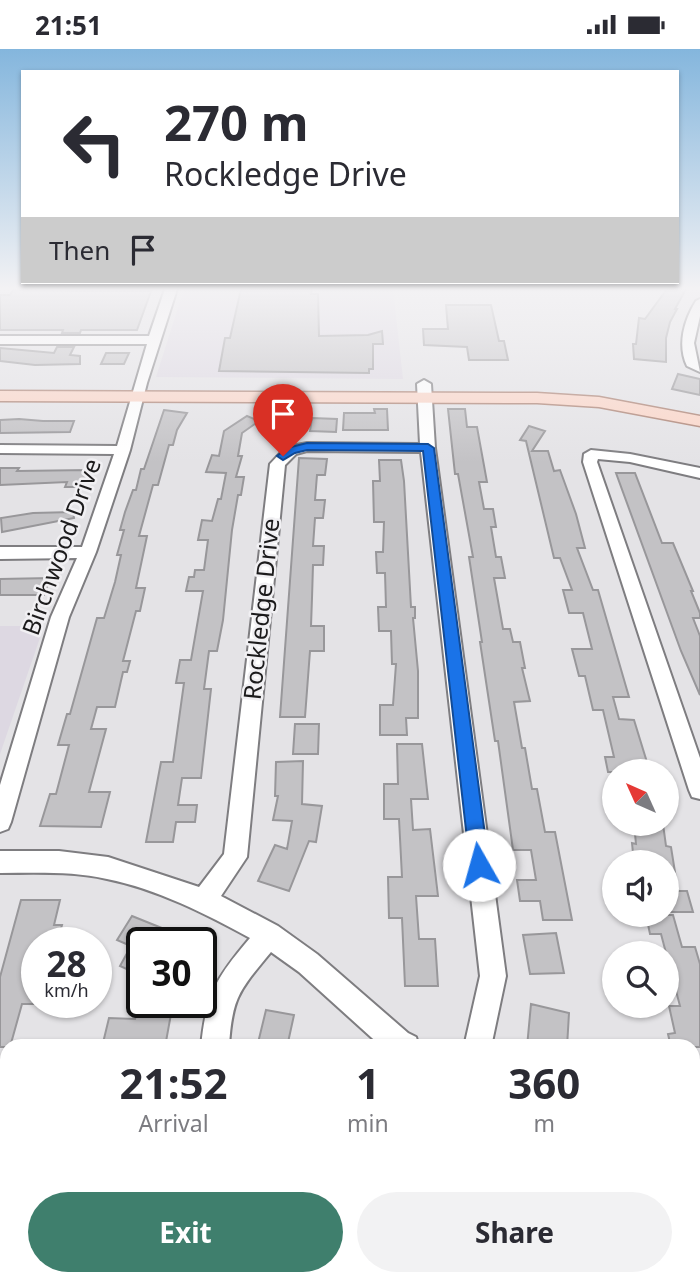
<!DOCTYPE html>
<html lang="en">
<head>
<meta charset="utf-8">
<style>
	:root { --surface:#fff; --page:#f2f2f3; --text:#2b2b33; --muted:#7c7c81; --accent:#3f7f6d }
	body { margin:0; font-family:"Noto Sans",sans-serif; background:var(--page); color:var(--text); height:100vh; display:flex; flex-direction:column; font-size:26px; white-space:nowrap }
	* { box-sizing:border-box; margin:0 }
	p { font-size:23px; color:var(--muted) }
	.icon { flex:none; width:38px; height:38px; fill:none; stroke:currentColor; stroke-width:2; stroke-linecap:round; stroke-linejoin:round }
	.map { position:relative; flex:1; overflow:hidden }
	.details { position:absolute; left:0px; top:990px; width:700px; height:247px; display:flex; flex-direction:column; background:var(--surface); border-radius:21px 21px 0 0; box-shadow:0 2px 5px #0004 }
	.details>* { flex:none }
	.top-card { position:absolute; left:21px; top:21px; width:658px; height:214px; border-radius:0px; box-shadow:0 2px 5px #0004; background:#fff; color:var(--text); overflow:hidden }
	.needle { width:46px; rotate:315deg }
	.buttons { position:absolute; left:602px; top:710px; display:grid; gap:14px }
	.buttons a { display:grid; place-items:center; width:77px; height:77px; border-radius:50%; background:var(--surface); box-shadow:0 2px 5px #0004; font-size:35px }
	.speed { position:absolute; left:21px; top:878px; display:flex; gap:14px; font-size:35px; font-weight:700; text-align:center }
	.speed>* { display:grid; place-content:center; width:91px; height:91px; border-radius:50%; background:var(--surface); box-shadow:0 2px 5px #0004; line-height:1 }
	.speed small { font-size:18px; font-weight:400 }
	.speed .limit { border:4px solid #111; border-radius:10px; background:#fff; color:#111 }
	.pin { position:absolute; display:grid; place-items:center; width:60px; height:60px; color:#fff; margin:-72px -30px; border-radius:50% 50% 50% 0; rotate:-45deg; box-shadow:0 0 7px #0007 }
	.pin .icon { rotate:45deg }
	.me { position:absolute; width:77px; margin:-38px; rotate:353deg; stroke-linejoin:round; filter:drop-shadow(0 0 5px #0008) }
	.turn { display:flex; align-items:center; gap:24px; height:147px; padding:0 28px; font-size:32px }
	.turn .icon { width:91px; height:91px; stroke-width:2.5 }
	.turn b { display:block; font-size:49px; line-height:60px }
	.then { display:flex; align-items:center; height:66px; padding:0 28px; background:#0003; gap:14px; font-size:26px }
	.eta { display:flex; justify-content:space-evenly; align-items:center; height:119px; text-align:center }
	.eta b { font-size:42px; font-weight:700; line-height:49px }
	.primary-button { display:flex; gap:14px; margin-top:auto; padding:14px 28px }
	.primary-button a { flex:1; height:80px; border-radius:42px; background:var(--accent); color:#fff; font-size:28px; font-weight:700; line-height:80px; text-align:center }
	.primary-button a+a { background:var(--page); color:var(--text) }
	.status { display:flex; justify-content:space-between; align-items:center; height:49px; padding:0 35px; background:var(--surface); direction:ltr }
	.status svg { height:19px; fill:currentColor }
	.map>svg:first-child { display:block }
	.built { fill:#ddd8e2 }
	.building { fill:#c3c2c5; stroke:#98979a; stroke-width:2 }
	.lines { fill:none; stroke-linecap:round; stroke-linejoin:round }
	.minor-casing { stroke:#7e7d80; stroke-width:4 }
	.major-casing { stroke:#ac8273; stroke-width:3 }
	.minor { fill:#fff; fill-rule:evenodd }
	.major { fill:#fbd5c7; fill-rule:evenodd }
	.route { fill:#1a73e8; stroke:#114b97; stroke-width:2 }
	.labels { text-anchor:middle; stroke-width:5; stroke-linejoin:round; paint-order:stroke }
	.street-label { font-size:24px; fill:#1c1b1c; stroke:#f1f0f3 }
</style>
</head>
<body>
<div class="status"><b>21:51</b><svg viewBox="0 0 49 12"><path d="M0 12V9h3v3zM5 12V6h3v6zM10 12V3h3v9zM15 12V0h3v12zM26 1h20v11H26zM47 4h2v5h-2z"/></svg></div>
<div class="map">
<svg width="700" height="1237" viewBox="0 0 700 1237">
	<rect width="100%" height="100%" fill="#e4e3e6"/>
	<!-- built -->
	<path class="built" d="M184,240H393L403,330L156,328Z
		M0,577H44L0,705Z"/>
	<!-- building -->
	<path class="building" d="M241,240H312L311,245H318L319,287L368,286L382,282L383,295H373V320H369V324L219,322L225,289H230Z
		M667,240H686L675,260H677L670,273L666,289V313L634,310L633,295H636L639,269L645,270Z
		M13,241L73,242H151L137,281H81L80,284H62L63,281H0V246H10Z
		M446,256H491L499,292H504L508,311H469L467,298L424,296L423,280H448Z
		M57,298H74L70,306L80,307V315L35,316L0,312V299L54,304Z
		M106,304H129L124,315H101Z
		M678,325L700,330V346L672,340Z
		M374,360H387L388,381H343L344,364H375Z
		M448,360H465L467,378H477L487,433H479L484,460H493L496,478H491L496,508H501L505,529H494L503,580H510L513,593H520L525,619H522L530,652L514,653L522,699H525L532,740H537L545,783H555L572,871H543L540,852H520L517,831H536L531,801H513L498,692H495L480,593H482L469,508H473L458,425H455Z
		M164,361L187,364L177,381L173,396H169L158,436H153L139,487H147L136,539H145L140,562H136L123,612H130L127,623H123L115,658H97L91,680H106L89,743H110L101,778L40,777L50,745H56L69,696H58L67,665H70L97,569H104L115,533L121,506H117L124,481H120L125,463L133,441H136L141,420H144Z
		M247,367L259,372L242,384L238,407H242L236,428H244L241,446H238L232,481L223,571L217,602H209L204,640H211L201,729H182L178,756H197L195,773H176L173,793H146L161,713H173L184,634H176L180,611H191L203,542H186L189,528H194L195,521H204L208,491H198L202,471L212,472L218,450H221L226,424L206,423L212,406L219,407L224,382Z
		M312,369L337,370L336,383L310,382Z
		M19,370L43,372H74L70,383L0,384V371Z
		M529,377L545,382L532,402H548L554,422L560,421L576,465L585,499H577L593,541H598L629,648H613L619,670L634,671L650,723H608L605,708H614L603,661H593L585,627H579L572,600H592L583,564H569L563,541H572L560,509H554L526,392L520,391Z
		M299,409L327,410L325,426H317L315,451H325L323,469H315L313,497H324L323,516H313L312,549L311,577H324V602H310L305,668H280Z
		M379,411H401L404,432L411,558H415V569H413L418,622V669H406L407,686H380V656H393L396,615H392L391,582H379L378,558H386L385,524H377L376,503H383L384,473H374L373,432H380Z
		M0,419H19L17,422L89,421L82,438H65L67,433L0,436Z
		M616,424H635L662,494H673L693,542H691L700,564V569H693L700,587V646L681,602Z
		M73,463L74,469L2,483L1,469L33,464Z
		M50,529L44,546H0V530Z
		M295,675H319L318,705H293Z
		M397,695H422L428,750H411L413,781L430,780L438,847H416L419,890H435L438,937H405L402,869H389L388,828H402L399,770H384V735H398Z
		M303,712L302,755L322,757L316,793L309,792L289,842L258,832L275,796L287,800L292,772L273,771L278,747H275L276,713Z
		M634,775H663L666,797L671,798L678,842H687L693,863H667V814H634L632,794L636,795Z
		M21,851H60L54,876H62L57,894H36L26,934H37V955H22L10,998H0V928Z
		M646,866H673L682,898H695L700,915V998H671L668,985L675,984L669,957H680L661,885H650Z
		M132,867L199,894H142V927L120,917L131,897L117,891Z
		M556,884L564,924L530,925L523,886Z
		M139,954H173L165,998H102L109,969L135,970Z
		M531,955L569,964L567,998H527Z
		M266,961L294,966L287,998H257Z"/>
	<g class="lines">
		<!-- minor casing -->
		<g class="minor-casing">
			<path id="minor" d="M165,240H177L147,334L130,401L96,503L69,568L11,773L8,780L0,783V736L51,568L77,509L0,510V498H82L114,405L0,404V396L117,397L147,295H0V287H149Z
				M700,250V267L694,294L700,323L687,317C677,296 684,271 696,252Z
				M424,331L431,335L435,399L506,927L491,998H464L480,927L421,403L307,402L296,405L285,416L247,808L221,847L278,877L317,905L408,984L416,988L419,998H382L299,923L271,903C240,941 232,947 229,998H201C206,945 216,929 250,889C206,865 157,840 107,830C72,822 36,824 0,824V802H59L108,808L199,838L224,805L270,415L286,398L307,394L420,395L417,335Z
				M591,401L630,405L700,419V429L630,413L598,410L597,413L700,709V750L692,748L689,741L583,413L584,405Z
				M693,1065H700V1093H693Z
				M174,1230H206L205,1237H173Z
				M509,1230H541L542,1237H510Z"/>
		</g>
		<!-- major casing -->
		<g class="major-casing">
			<path id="major" d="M0,342L537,344L599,348L700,367V377L599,358L537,354L0,352Z"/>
		</g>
		<!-- minor -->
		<use href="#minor" class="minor"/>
		<!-- major -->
		<use href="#major" class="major"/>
	</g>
	<!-- sky -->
	<linearGradient id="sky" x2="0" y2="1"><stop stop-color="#84b6dd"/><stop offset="0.58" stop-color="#f3f2f4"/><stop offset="1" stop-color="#f3f2f4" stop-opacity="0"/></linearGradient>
	<rect width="700" height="413" fill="url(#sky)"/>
	<!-- route -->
	<path class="route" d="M307,394L428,395L434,399L489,816L486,822L479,824L472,822L470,816L423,402L307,401L295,404L283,411L277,407L287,399Z"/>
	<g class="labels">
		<!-- street labels -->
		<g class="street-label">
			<text transform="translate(62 498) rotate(-70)" y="8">Birchwood Drive</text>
			<text transform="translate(262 560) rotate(-84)" y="8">Rockledge Drive</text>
		</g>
	</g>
</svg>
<div class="buttons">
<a><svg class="needle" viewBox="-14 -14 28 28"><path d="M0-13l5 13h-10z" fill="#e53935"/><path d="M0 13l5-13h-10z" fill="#7c7c81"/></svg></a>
<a><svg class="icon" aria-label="sound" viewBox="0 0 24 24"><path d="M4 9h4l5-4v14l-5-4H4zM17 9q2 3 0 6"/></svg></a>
<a><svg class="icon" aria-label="search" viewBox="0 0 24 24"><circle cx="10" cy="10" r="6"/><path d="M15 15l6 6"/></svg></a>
</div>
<div class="speed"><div>28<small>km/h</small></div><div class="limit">30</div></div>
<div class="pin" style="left:283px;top:407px;background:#d93025"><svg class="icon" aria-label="arrive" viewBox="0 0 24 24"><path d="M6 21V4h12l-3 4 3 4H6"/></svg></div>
<svg class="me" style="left:479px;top:816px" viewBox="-20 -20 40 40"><circle r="19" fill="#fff"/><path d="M0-13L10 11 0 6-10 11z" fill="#1a73e8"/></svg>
<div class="top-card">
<div class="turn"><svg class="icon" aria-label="left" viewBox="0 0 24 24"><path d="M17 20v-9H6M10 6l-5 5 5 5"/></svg><div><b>270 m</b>Rockledge Drive</div></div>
<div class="then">Then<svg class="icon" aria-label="arrive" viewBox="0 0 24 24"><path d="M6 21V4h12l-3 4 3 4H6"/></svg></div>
</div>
<section class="details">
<div class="eta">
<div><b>21:52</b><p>Arrival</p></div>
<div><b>1</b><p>min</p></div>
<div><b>360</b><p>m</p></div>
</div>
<div class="primary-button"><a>Exit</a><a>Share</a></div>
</section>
</div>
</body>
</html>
